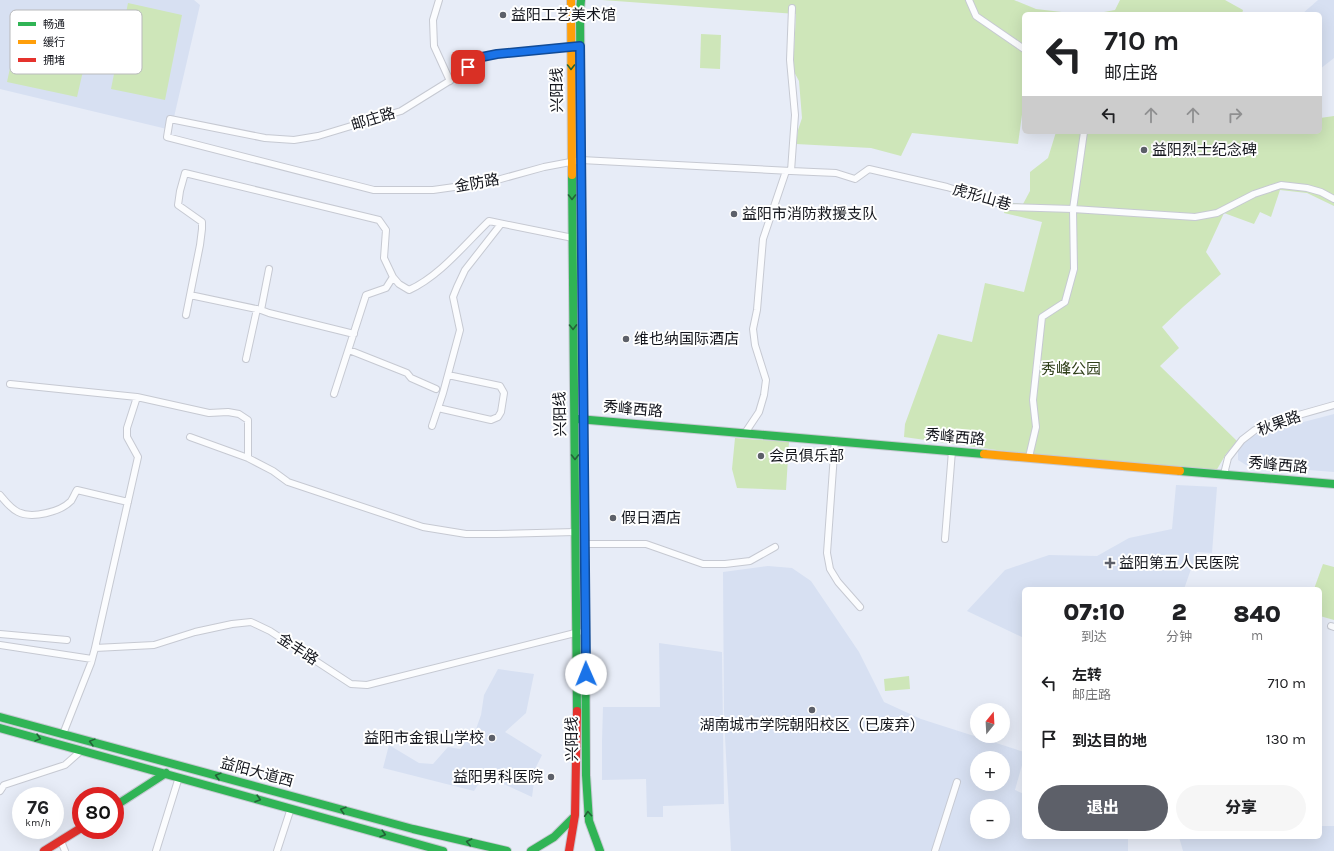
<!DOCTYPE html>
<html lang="zh">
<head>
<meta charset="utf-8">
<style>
	:root { --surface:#fff; --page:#f6f6f6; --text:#202124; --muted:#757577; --accent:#5d6069 }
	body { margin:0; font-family:Karla,"Noto Sans SC",sans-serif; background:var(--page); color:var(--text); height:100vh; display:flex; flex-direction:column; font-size:15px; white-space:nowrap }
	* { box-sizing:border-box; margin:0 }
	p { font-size:13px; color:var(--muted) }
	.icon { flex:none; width:22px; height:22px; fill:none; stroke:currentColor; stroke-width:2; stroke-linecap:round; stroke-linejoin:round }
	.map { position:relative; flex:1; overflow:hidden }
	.side { position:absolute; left:1022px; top:587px; width:300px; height:252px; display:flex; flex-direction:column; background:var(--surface); border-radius:6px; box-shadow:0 4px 16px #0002 }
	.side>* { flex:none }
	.top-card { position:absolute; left:1022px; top:12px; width:300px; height:122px; border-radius:6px; box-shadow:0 4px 16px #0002; background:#fff; color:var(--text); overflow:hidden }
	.needle { width:26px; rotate:18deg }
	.buttons { position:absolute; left:970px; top:703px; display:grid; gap:8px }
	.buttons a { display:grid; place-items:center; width:40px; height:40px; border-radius:50%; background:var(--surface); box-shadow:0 4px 16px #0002; font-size:20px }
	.speed { position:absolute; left:12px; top:787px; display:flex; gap:8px; font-size:20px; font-weight:700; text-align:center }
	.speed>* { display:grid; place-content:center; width:52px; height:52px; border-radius:50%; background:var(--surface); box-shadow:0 4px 16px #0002; line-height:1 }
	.speed small { font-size:10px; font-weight:400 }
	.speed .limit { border:6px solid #d22; background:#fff; color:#111 }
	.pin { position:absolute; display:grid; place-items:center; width:34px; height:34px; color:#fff; margin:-17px; border-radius:8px; box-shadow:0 2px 6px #0006 }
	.me { position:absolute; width:44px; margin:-22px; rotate:359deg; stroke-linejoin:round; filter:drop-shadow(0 0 3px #0008) }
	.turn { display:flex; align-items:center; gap:14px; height:84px; padding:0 16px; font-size:18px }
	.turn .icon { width:52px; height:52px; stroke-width:2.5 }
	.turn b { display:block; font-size:28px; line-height:34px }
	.lanes { display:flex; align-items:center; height:38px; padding:0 16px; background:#0003; justify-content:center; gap:20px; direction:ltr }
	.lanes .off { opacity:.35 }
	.eta { display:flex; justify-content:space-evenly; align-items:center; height:68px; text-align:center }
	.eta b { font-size:24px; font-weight:800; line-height:28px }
	.button { display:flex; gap:8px; margin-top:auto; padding:8px 16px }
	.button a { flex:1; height:46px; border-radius:24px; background:var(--accent); color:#fff; font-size:16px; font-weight:800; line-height:46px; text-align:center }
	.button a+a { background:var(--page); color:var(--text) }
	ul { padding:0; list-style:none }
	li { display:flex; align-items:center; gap:12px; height:56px; padding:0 16px }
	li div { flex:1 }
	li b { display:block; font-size:15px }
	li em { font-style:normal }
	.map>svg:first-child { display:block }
	.built { fill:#d7e0f2; fill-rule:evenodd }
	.green { fill:#cee6b9 }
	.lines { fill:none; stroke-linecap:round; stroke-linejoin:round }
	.street-casing { stroke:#c6c9d2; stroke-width:8 }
	.fast-casing { stroke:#c6c9d2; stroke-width:10 }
	.slow-casing { stroke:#c6c9d2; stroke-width:10 }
	.jam-casing { stroke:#c6c9d2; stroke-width:10 }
	.street { stroke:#fbfcfe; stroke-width:6 }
	.fast { stroke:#30b455; stroke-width:8 }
	.slow { stroke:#ff9f0a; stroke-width:8 }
	.jam { stroke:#e5322d; stroke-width:8 }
	.oneway { stroke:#226438 }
	.route-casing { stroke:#114b97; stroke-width:10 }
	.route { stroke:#1a73e8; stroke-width:7 }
	.poi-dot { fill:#5d6069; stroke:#fff; stroke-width:1.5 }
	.labels { text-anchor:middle; stroke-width:4; stroke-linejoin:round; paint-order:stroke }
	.poi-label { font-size:15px; fill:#13151c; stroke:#fff; text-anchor:start }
	.street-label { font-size:15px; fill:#13151c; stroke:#fff }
	.park-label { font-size:15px; fill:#2f3f19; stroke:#fff }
	.key { fill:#fff; stroke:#b8b9bb; stroke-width:1 }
	.key-label { font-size:11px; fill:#13151c }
</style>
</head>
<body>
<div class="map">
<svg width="1334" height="851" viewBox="0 0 1334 851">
	<rect width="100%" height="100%" fill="#e7ecf7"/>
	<!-- built -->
	<path class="built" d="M0,0H194L200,5L171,130L0,89Z
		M1318,0H1334V58L1320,69V14H1302Z
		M1334,414V472L1246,465L1238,460V449L1246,439L1258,434Z
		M1176,485L1217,487L1212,553L1197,552L1184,589H1024V638L967,611L1005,570L1049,555L1097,556L1129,538L1172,529Z
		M768,566L792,568L811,581L859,652L884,702L921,719L1024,752V758L1015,790L1024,794V837H1128V851H731L724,717L723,572ZM977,758H1003V784H977ZM977,806H1003V832H977Z
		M659,643L722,652L724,804L663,806V817H647L646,779L602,780V741L603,707H660Z
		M498,669L534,674L526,713L505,732L542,755L536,767L532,797L484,775L474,791L383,768L389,745L419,763L433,764L448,747L460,749L476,729L481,715L484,695Z
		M1320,826H1334V851H1183L1179,837H1320Z"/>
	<!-- green -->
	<path class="green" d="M602,0H1014L1036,9L1079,14H1024V106L1023,107L1018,144L912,133L901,156L871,148L796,144L798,130L802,118L799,81L793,70L796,14Z
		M1120,0H1225L1243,10L1242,14H1093L1115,10Z
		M128,3L182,15L165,100L111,89Z
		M79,11L96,15L77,97L7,82L13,54L67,65Z
		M701,34L721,35L720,69L700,68Z
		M1334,116V206L1307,193L1280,190L1271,217L1260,212L1254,224L1224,213L1206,252L1221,274L1183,307L1162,327L1179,348L1160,366L1237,441L1226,454L1216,471L1032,455L904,437L905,424L938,334L972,342L985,283L1024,292L1042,222L1004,213L1006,202L1023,204L1030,191V172L1048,158L1056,132H1320V118Z
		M735,438L789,442L786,490L737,488L732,469Z
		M1323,564L1334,567V620L1320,616V589H1314Z
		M909,676L910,689L885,691L884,679Z"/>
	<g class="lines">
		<!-- street casing -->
		<g class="street-casing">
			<path id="street" d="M439,0L433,20L434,46L450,81
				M969,0L976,16L1024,49
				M792,8L790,60L795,115L791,171L836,173L855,179L869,169L947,187L1010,207L1073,209L1195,217L1217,213L1254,194L1281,185L1307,188L1321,192L1334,199
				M573,46L497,54L477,58L459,75L401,111L318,136L294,140L265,138L170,119L167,137L374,190H433L490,182L544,167L581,160L791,171
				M190,295L261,310L269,313L354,334
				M261,310L269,269
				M186,315L200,245L202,229V222L178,205L180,191L185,173L379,220L386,230L384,258L393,277L399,284L409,290C440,276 465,244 489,221L573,238
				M349,350L407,373L411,378L436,389
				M246,359L257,309
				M10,384L137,397L209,413L228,412L239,414L248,420V458L273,471L288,482L423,527L466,534H496L575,532
				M334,394L366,295L386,288L393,277
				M438,408L491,420L498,417L501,412L504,393L500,386L448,375
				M432,426L443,393L460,330L453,297L457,287L465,270L501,224
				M745,433L759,412L764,395L766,380L755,345L753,329L757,310L763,239L786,171
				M190,437L248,458
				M835,440L827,553L830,569L838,582L860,607
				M1029,457L1036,427L1033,400L1042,317L1065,302L1074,269L1073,209L1084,132
				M1224,474L1228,458L1242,440L1255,430L1274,422L1334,405
				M0,495C6,502 10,508 18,512C32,519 60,512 71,501C73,498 75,493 77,490L128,502
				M945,539L952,451
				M585,544H646L703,564H725L750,561L775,547
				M1331,626L1334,627
				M0,634L67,640
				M0,645L92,659
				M95,648L138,457L127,437V428L137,397
				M63,734L91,663L95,648L154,645L195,632L232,624L251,622L270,631L351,684L367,685L579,632
				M0,791L4,785L65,765L82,750
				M61,841L65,851
				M156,851L179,777
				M277,851L291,808
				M935,851L957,782"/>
		</g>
		<!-- fast casing -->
		<g class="fast-casing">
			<path id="fast" d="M581,0L580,10L582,316
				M572,175L577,711
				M578,419L984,454
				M1180,471L1334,484
				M585,594L586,775L589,821L600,851
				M0,717L413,829L507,851
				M0,728L443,851
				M115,806L166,773
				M531,851L554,837L574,817"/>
		</g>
		<!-- slow casing -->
		<g class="slow-casing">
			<path id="slow" d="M571,0L572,175
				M582,316L585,594
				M984,454L1180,471"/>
		</g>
		<!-- jam casing -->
		<g class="jam-casing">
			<path id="jam" d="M44,851L81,828
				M569,851L575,815L577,711"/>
		</g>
		<!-- street -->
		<use href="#street" class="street"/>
		<!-- fast -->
		<use href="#fast" class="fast"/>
		<!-- slow -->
		<use href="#slow" class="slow"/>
		<!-- jam -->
		<use href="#jam" class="jam"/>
	</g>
	<!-- one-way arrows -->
	<defs><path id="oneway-chevron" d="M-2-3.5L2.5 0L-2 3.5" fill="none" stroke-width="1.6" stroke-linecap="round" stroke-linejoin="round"/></defs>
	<g class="oneway">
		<use href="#oneway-chevron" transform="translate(571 67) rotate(90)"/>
		<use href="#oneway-chevron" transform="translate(572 197) rotate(90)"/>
		<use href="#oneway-chevron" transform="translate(573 327) rotate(89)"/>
		<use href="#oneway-chevron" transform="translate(575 457) rotate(90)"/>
		<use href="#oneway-chevron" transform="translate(38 738) rotate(15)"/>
		<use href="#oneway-chevron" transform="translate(92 742) rotate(-165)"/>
		<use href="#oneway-chevron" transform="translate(218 776) rotate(-165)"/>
		<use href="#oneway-chevron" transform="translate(258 799) rotate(16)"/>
		<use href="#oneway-chevron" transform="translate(343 810) rotate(-164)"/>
		<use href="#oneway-chevron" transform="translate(588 814) rotate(-94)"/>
		<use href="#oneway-chevron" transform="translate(383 834) rotate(16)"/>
		<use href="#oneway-chevron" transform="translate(469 842) rotate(-167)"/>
	</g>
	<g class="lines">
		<!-- route casing -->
		<g class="route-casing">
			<path id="route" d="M468,67L477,58L497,54L580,46L586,674"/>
		</g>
		<!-- route -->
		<use href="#route" class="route"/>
	</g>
	<!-- markers -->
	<g class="poi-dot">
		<circle cx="503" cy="15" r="4"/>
		<circle cx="1144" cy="150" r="4"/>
		<circle cx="734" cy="214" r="4"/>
		<circle cx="626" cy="339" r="4"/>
		<circle cx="761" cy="456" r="4"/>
		<circle cx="613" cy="518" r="4"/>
		<path d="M1108 557h4v4h4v4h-4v4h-4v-4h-4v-4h4z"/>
		<circle cx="812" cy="710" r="4"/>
		<circle cx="492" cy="738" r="4"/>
		<circle cx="551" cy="777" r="4"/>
	</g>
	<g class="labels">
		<!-- poi labels -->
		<g class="poi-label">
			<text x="511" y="20">益阳工艺美术馆</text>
			<text x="1152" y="155">益阳烈士纪念碑</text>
			<text x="742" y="219">益阳市消防救援支队</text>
			<text x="634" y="344">维也纳国际酒店</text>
			<text x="769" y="461">会员俱乐部</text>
			<text x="621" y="523">假日酒店</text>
			<text x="1119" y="568">益阳第五人民医院</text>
			<text x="812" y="730" text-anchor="middle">湖南城市学院朝阳校区（已废弃）</text>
			<text x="484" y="743" text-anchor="end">益阳市金银山学校</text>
			<text x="543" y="782" text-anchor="end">益阳男科医院</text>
		</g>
		<!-- street labels -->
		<g class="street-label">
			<text transform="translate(557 90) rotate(-90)" y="5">兴阳线</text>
			<text transform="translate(373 119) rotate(-17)" y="5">邮庄路</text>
			<text transform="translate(477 183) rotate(-10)" y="5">金防路</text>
			<text transform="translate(982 197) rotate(16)" y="5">虎形山巷</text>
			<text transform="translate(633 409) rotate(5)" y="5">秀峰西路</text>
			<text transform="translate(560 414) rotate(-91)" y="5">兴阳线</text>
			<text transform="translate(1279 423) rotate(-20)" y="5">秋果路</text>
			<text transform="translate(955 437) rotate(5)" y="5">秀峰西路</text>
			<text transform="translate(1278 465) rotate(5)" y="5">秀峰西路</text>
			<text transform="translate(298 649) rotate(33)" y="5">金丰路</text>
			<text transform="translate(572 739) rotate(-90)" y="5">兴阳线</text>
			<text transform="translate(257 772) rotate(15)" y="5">益阳大道西</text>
		</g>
		<!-- park labels -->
		<g class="park-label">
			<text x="1071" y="374">秀峰公园</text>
		</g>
	</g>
	<!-- legend -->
	<rect x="10" y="10" width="132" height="64" rx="6" class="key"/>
	<rect x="18" y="22" width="18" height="4" fill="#30b455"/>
	<rect x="18" y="40" width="18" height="4" fill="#ff9f0a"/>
	<rect x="18" y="58" width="18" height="4" fill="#e5322d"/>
	<g class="key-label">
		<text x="43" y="28">畅通</text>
		<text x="43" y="46">缓行</text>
		<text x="43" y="64">拥堵</text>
	</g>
</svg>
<div class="buttons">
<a><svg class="needle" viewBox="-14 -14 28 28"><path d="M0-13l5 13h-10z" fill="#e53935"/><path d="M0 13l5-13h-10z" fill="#757577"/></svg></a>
<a>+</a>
<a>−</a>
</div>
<div class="speed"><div>76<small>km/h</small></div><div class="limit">80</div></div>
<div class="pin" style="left:468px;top:67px;background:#d93025"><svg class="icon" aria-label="arrive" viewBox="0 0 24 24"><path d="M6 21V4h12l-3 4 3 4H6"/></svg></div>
<svg class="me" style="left:586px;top:674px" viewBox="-20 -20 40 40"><circle r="19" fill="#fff"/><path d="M0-13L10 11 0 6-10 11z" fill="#1a73e8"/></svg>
<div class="top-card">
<div class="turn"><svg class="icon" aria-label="left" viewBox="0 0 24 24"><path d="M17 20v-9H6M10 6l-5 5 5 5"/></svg><div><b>710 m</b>邮庄路</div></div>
<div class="lanes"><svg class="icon" aria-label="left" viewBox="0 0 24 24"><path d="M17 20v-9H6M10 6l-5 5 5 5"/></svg><svg class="icon off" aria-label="ahead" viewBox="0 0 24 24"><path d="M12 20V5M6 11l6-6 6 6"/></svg><svg class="icon off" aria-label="ahead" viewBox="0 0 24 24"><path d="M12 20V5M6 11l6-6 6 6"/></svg><svg class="icon off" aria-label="right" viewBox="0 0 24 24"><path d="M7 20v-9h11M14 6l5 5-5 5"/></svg></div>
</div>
<section class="side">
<div class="eta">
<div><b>07:10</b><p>到达</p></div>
<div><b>2</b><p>分钟</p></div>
<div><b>840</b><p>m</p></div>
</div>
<ul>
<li><svg class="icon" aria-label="left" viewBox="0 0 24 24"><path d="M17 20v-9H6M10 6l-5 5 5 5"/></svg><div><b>左转</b><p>邮庄路</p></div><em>710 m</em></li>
<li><svg class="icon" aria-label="arrive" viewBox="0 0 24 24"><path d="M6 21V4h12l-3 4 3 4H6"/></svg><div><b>到达目的地</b></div><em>130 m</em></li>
</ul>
<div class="button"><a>退出</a><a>分享</a></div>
</section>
</div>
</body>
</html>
